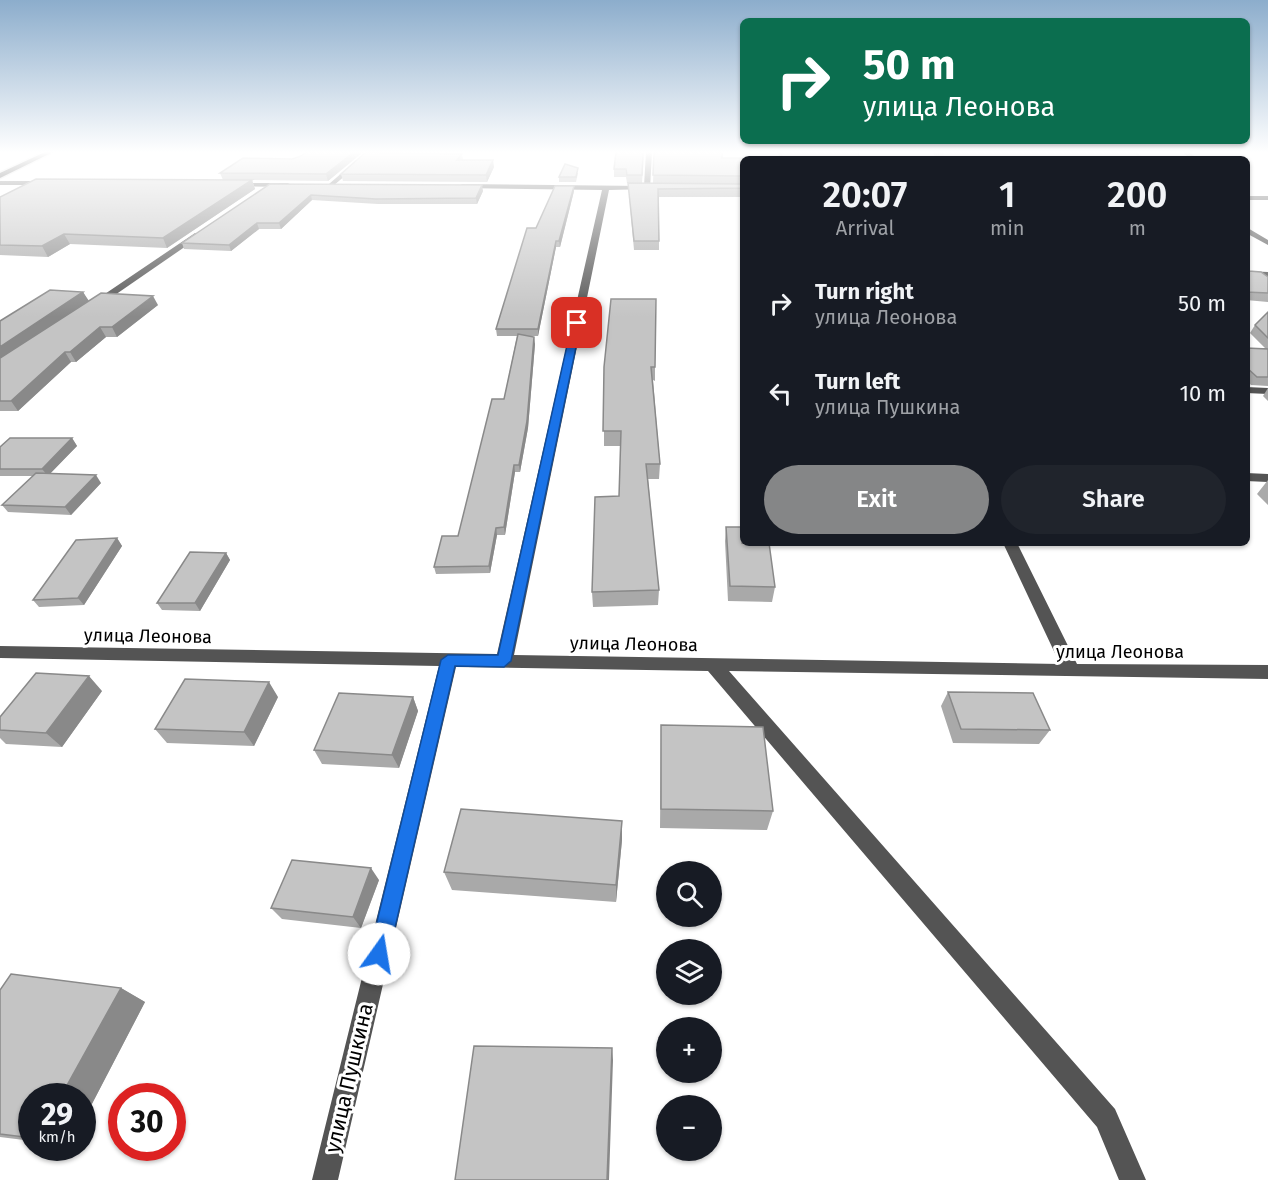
<!DOCTYPE html>
<html lang="en">
<head>
<meta charset="utf-8">
<style>
	:root { --surface:#171b24; --page:#20242c; --text:#f1f3f6; --muted:#9ea1a6; --accent:#858687 }
	body { margin:0; font-family:"Fira Sans",sans-serif; background:var(--page); color:var(--text); height:100vh; display:flex; flex-direction:column; font-size:22px; white-space:nowrap }
	* { box-sizing:border-box; margin:0 }
	p { font-size:20px; color:var(--muted) }
	.icon { flex:none; width:33px; height:33px; fill:none; stroke:currentColor; stroke-width:2; stroke-linecap:round; stroke-linejoin:round }
	.map { position:relative; flex:1; overflow:hidden }
	.sheet { position:absolute; left:740px; top:156px; width:510px; height:390px; display:flex; flex-direction:column; background:var(--surface); border-radius:9px; box-shadow:0 2px 4px #0004 }
	.sheet>* { flex:none }
	.top-card { position:absolute; left:740px; top:18px; width:510px; height:126px; border-radius:9px; box-shadow:0 2px 4px #0004; background:#0b6e4f; color:#fff; overflow:hidden }
	.fabs { position:absolute; left:656px; top:861px; display:grid; gap:12px }
	.fabs a { display:grid; place-items:center; width:66px; height:66px; border-radius:50%; background:var(--surface); box-shadow:0 2px 4px #0004; font-size:30px }
	.speed { position:absolute; left:18px; top:1083px; display:flex; gap:12px; font-size:30px; font-weight:700; text-align:center }
	.speed>* { display:grid; place-content:center; width:78px; height:78px; border-radius:50%; background:var(--surface); box-shadow:0 2px 4px #0004; line-height:1 }
	.speed small { font-size:15px; font-weight:400 }
	.speed .limit { border:9px solid #d22; background:#fff; color:#111 }
	.pin { position:absolute; display:grid; place-items:center; width:51px; height:51px; color:#fff; margin:-26px; border-radius:12px; box-shadow:0 3px 9px #0006 }
	.me { position:absolute; width:66px; margin:-33px; rotate:13deg; stroke-linejoin:round; filter:drop-shadow(0 0 4px #0008) }
	.turn { display:flex; align-items:center; gap:21px; height:126px; padding:0 24px; font-size:27px }
	.turn .icon { width:78px; height:78px; stroke-width:2.5 }
	.turn b { display:block; font-size:42px; line-height:51px }
	.eta { display:flex; justify-content:space-evenly; align-items:center; height:102px; text-align:center }
	.eta b { font-size:36px; font-weight:600; line-height:42px }
	.button { display:flex; gap:12px; margin-top:auto; padding:12px 24px }
	.button a { flex:1; height:69px; border-radius:36px; background:var(--accent); color:#fff; font-size:24px; font-weight:600; line-height:69px; text-align:center }
	.button a+a { background:var(--page); color:var(--text) }
	ul { padding:0; list-style:none }
	li { display:flex; align-items:center; gap:18px; height:90px; padding:0 24px }
	li div { flex:1 }
	li b { display:block; font-size:22px }
	li em { font-style:normal }
	.map>svg:first-child { display:block }
	.lines { fill:none; stroke-linecap:round; stroke-linejoin:round }
	.major-casing { stroke:#dbdbdb; stroke-width:3 }
	.minor { fill:#545454; fill-rule:evenodd }
	.major { fill:#000; fill-rule:evenodd }
	.wall { fill:#a9a9a9 }
	.shaded-wall { fill:#898989 }
	.building { fill:#c4c4c4; stroke:#898989; stroke-width:1.5 }
	.route { fill:#1a73e8; stroke:#114b97; stroke-width:1.5 }
	.labels { text-anchor:middle; stroke-width:6; stroke-linejoin:round; paint-order:stroke }
	.street-label { font-size:18px; fill:#000; stroke:#fff }
	.near-street-label { font-size:21px; fill:#000; stroke:#fff }
</style>
</head>
<body>
<div class="map">
<svg width="1268" height="1180" viewBox="0 0 1268 1180">
	<rect width="100%" height="100%" fill="#fff"/>
	<g class="lines">
		<!-- major casing -->
		<g class="major-casing">
			<path id="major" d="M45,152H53L0,178V173Z"/>
		</g>
		<!-- minor -->
		<path class="minor" d="M366,152H373L333,186H329V184Z
			M646,152H652L650,189L609,190L514,655L1060,664L1003,543H1017L1077,664L1268,665V679L729,671L1115,1109L1146,1180H1119L1097,1127L708,671L456,667L338,1180H312L439,666L0,658V646L497,654L602,190L462,188L459,186L462,184L644,186Z
			M1182,152H1189L1198,159H1191Z
			M0,181H48L51,183L48,185H0Z
			M234,183H288L291,185L288,187L232,186Z
			M1246,196H1268V200H1246Z
			M1246,227L1268,240V245L1246,233Z
			M195,233L202,235L99,306H93V302Z
			M1246,271L1268,272V278L1246,277Z
			M1246,387L1268,388V394L1246,393Z
			M1246,473L1268,474V482L1246,481Z"/>
		<!-- major -->
		<use href="#major" class="major"/>
	</g>
	<!-- wall -->
	<path class="wall" d="M306,152H363L328,181L252,180L255,189L167,248L70,244L48,257L0,255V197L223,180L220,173L292,159L301,156Z
		M644,152L642,183H627L626,177H614V169Z
		M654,152L722,158H780L778,152H857L861,159H742V197H659V250H634L628,183L742,184L653,183Z
		M932,152H982L1144,159H937Z
		M462,154L463,160L494,167L487,182L343,181L341,174Z
		M578,173L576,182H559V177Z
		M270,184L483,191L477,204H378L312,200L281,229H259L231,251L184,249L182,243Z
		M574,191L560,247H556L538,336H526L535,344L528,428L520,472H515L505,535H497L490,573L436,574L434,567L458,536L504,399L517,336H497L496,329L536,228Z
		M1246,261L1249,271L1268,277V302L1246,300Z
		M83,292L88,301L158,305L117,337H106L76,362H71L18,411H0V321Z
		M1268,312V386L1251,385L1246,380V348H1265L1250,333L1255,325Z
		M604,367H655V381L653,380L660,464L659,479H648L659,590L658,605L593,607L592,592L619,496L621,446H604Z
		M1268,388V401L1263,396Z
		M72,438L77,446L50,473L101,483L71,515L8,512L2,505L33,476H0V447Z
		M1268,480V505L1257,494Z
		M726,527L775,587L772,602L728,601L725,541Z
		M117,538L122,546L84,605L39,607L33,600Z
		M226,553L230,560L200,611L162,610L157,603Z
		M102,691L62,747L6,744L0,738V717Z
		M948,692L1050,730L1039,744L953,743L941,706Z
		M278,697L254,746L167,743L155,729Z
		M413,697L418,711L399,768L322,764L314,750Z
		M661,725L773,811L767,830L660,828Z
		M622,821V840L616,902L452,890L444,872Z
		M379,880L361,928L282,919L271,908Z
		M121,988L145,1002L82,1123V1096H32V1141L0,1137V990Z"/>
	<!-- shaded-wall -->
	<path class="shaded-wall" d="M354,152H363L328,181L326,174Z
		M493,160L494,167L487,182L486,175Z
		M252,180L255,189L167,248L163,238Z
		M482,185L483,191L477,204L476,198Z
		M574,186V191L560,247L559,241Z
		M311,195L312,200L281,229L279,223Z
		M257,223L259,229L231,251L229,245Z
		M64,234L70,244L48,257L42,246Z
		M556,241V247L538,336V329Z
		M83,292L89,301L0,361V347Z
		M153,296L158,305L117,337L112,327Z
		M100,327L106,337L76,362L70,352Z
		M534,337L535,344L528,428L520,472L519,465Z
		M65,352L71,362L18,411L11,401Z
		M72,438L77,446L48,476L42,469Z
		M514,465L515,472L505,535L504,527Z
		M96,475L101,483L71,515L65,507Z
		M496,528L497,535L490,573L489,566Z
		M117,538L122,546L84,605L78,598Z
		M226,553L230,560L200,611L195,603Z
		M89,676L102,691L62,747L46,733Z
		M269,682L278,697L254,746L244,732Z
		M413,697L418,711L399,768L392,755Z
		M622,821V840L616,902V885Z
		M371,868L379,880L361,928L353,917Z
		M121,988L145,1002L82,1123V1096H61Z
		M612,1048L613,1060L609,1180H607Z"/>
	<!-- building -->
	<path class="building" d="M306,152H354L326,174L220,173L243,158L292,159L301,156Z
		M366,152L462,154L457,160H493L486,175L341,174Z
		M616,152H643L642,175H627L626,169H614Z
		M654,152H722V158H782L781,152H857L861,159H742V176L653,175Z
		M940,152H1134L1144,159H939H946Z
		M565,164L578,168L576,177H559Z
		M36,179L252,180L163,238L64,234L42,246L0,245V197Z
		M628,183L742,184V188L658,189L659,241H634Z
		M270,184L482,185L476,198L376,199L311,195L279,223H257L229,245L182,243Z
		M555,186H574L559,241H556L538,329H496L527,228H536Z
		M1246,261L1249,263V271L1261,272L1268,277V293L1246,292Z
		M50,290L83,292L0,347V321Z
		M101,293L153,296L112,327H100L70,352H65L11,401H0V358Z
		M611,299H656L655,367H651L660,464H646L659,590L592,592L595,497L619,496L621,431H603L604,367Z
		M1268,312V338L1255,325Z
		M518,334L534,337L527,421L519,465H514L504,527L496,528L489,566L434,567L442,536H458L492,399H504Z
		M1246,348L1268,349V377H1257L1246,367Z
		M10,438H72L42,469H0V447Z
		M36,473L96,475L65,507L2,505Z
		M726,527H742V543H769L775,587L730,586Z
		M117,538L78,598L33,600L76,540Z
		M190,552L226,553L195,603H157Z
		M36,673L89,676L46,733L0,730V717Z
		M185,679L269,682L244,732L155,729Z
		M948,692L1033,693L1050,730L961,729Z
		M339,693L413,697L392,755L314,750Z
		M661,725L763,727L773,811L661,809Z
		M461,809L622,821L616,885L444,872Z
		M292,860L371,868L353,917L271,908Z
		M11,974L121,988L61,1096H32V1138L0,1134V990Z
		M474,1046L612,1048L607,1180H455Z"/>
	<!-- sky -->
	<linearGradient id="sky" x2="0" y2="1"><stop stop-color="#8cadcc"/><stop offset="0.48" stop-color="#fff"/><stop offset="1" stop-color="#fff" stop-opacity="0"/></linearGradient>
	<rect width="1268" height="317" fill="url(#sky)"/>
	<!-- route -->
	<path class="route" d="M577,320L581,323L511,661L504,667L455,666L389,954L386,961L379,964L372,961L369,954L441,660L448,655H498L572,323Z"/>
	<g class="labels">
		<!-- street labels -->
		<g class="street-label">
			<text transform="translate(148 636) rotate(1)" y="6">улица Леонова</text>
			<text transform="translate(634 644) rotate(1)" y="6">улица Леонова</text>
			<text x="1120" y="658">улица Леонова</text>
		</g>
		<!-- near-street labels -->
		<g class="near-street-label">
			<text transform="translate(349 1078) rotate(-77)" y="7">улица Пушкина</text>
		</g>
	</g>
</svg>
<div class="fabs">
<a><svg class="icon" aria-label="search" viewBox="0 0 24 24"><circle cx="10" cy="10" r="6"/><path d="M15 15l6 6"/></svg></a>
<a><svg class="icon" aria-label="layers" viewBox="0 0 24 24"><path d="M12 4l9 5-9 5-9-5zM3 14l9 5 9-5"/></svg></a>
<a>+</a>
<a>−</a>
</div>
<div class="speed"><div>29<small>km/h</small></div><div class="limit">30</div></div>
<div class="pin" style="left:577px;top:323px;background:#d93025"><svg class="icon" aria-label="arrive" viewBox="0 0 24 24"><path d="M6 21V4h12l-3 4 3 4H6"/></svg></div>
<svg class="me" style="left:379px;top:954px" viewBox="-20 -20 40 40"><circle r="19" fill="#fff"/><path d="M0-13L10 11 0 6-10 11z" fill="#1a73e8"/></svg>
<div class="top-card">
<div class="turn"><svg class="icon" aria-label="right" viewBox="0 0 24 24"><path d="M7 20v-9h11M14 6l5 5-5 5"/></svg><div><b>50 m</b>улица Леонова</div></div>
</div>
<section class="sheet">
<div class="eta">
<div><b>20:07</b><p>Arrival</p></div>
<div><b>1</b><p>min</p></div>
<div><b>200</b><p>m</p></div>
</div>
<ul>
<li><svg class="icon" aria-label="right" viewBox="0 0 24 24"><path d="M7 20v-9h11M14 6l5 5-5 5"/></svg><div><b>Turn right</b><p>улица Леонова</p></div><em>50 m</em></li>
<li><svg class="icon" aria-label="left" viewBox="0 0 24 24"><path d="M17 20v-9H6M10 6l-5 5 5 5"/></svg><div><b>Turn left</b><p>улица Пушкина</p></div><em>10 m</em></li>
</ul>
<div class="button"><a>Exit</a><a>Share</a></div>
</section>
</div>
</body>
</html>
